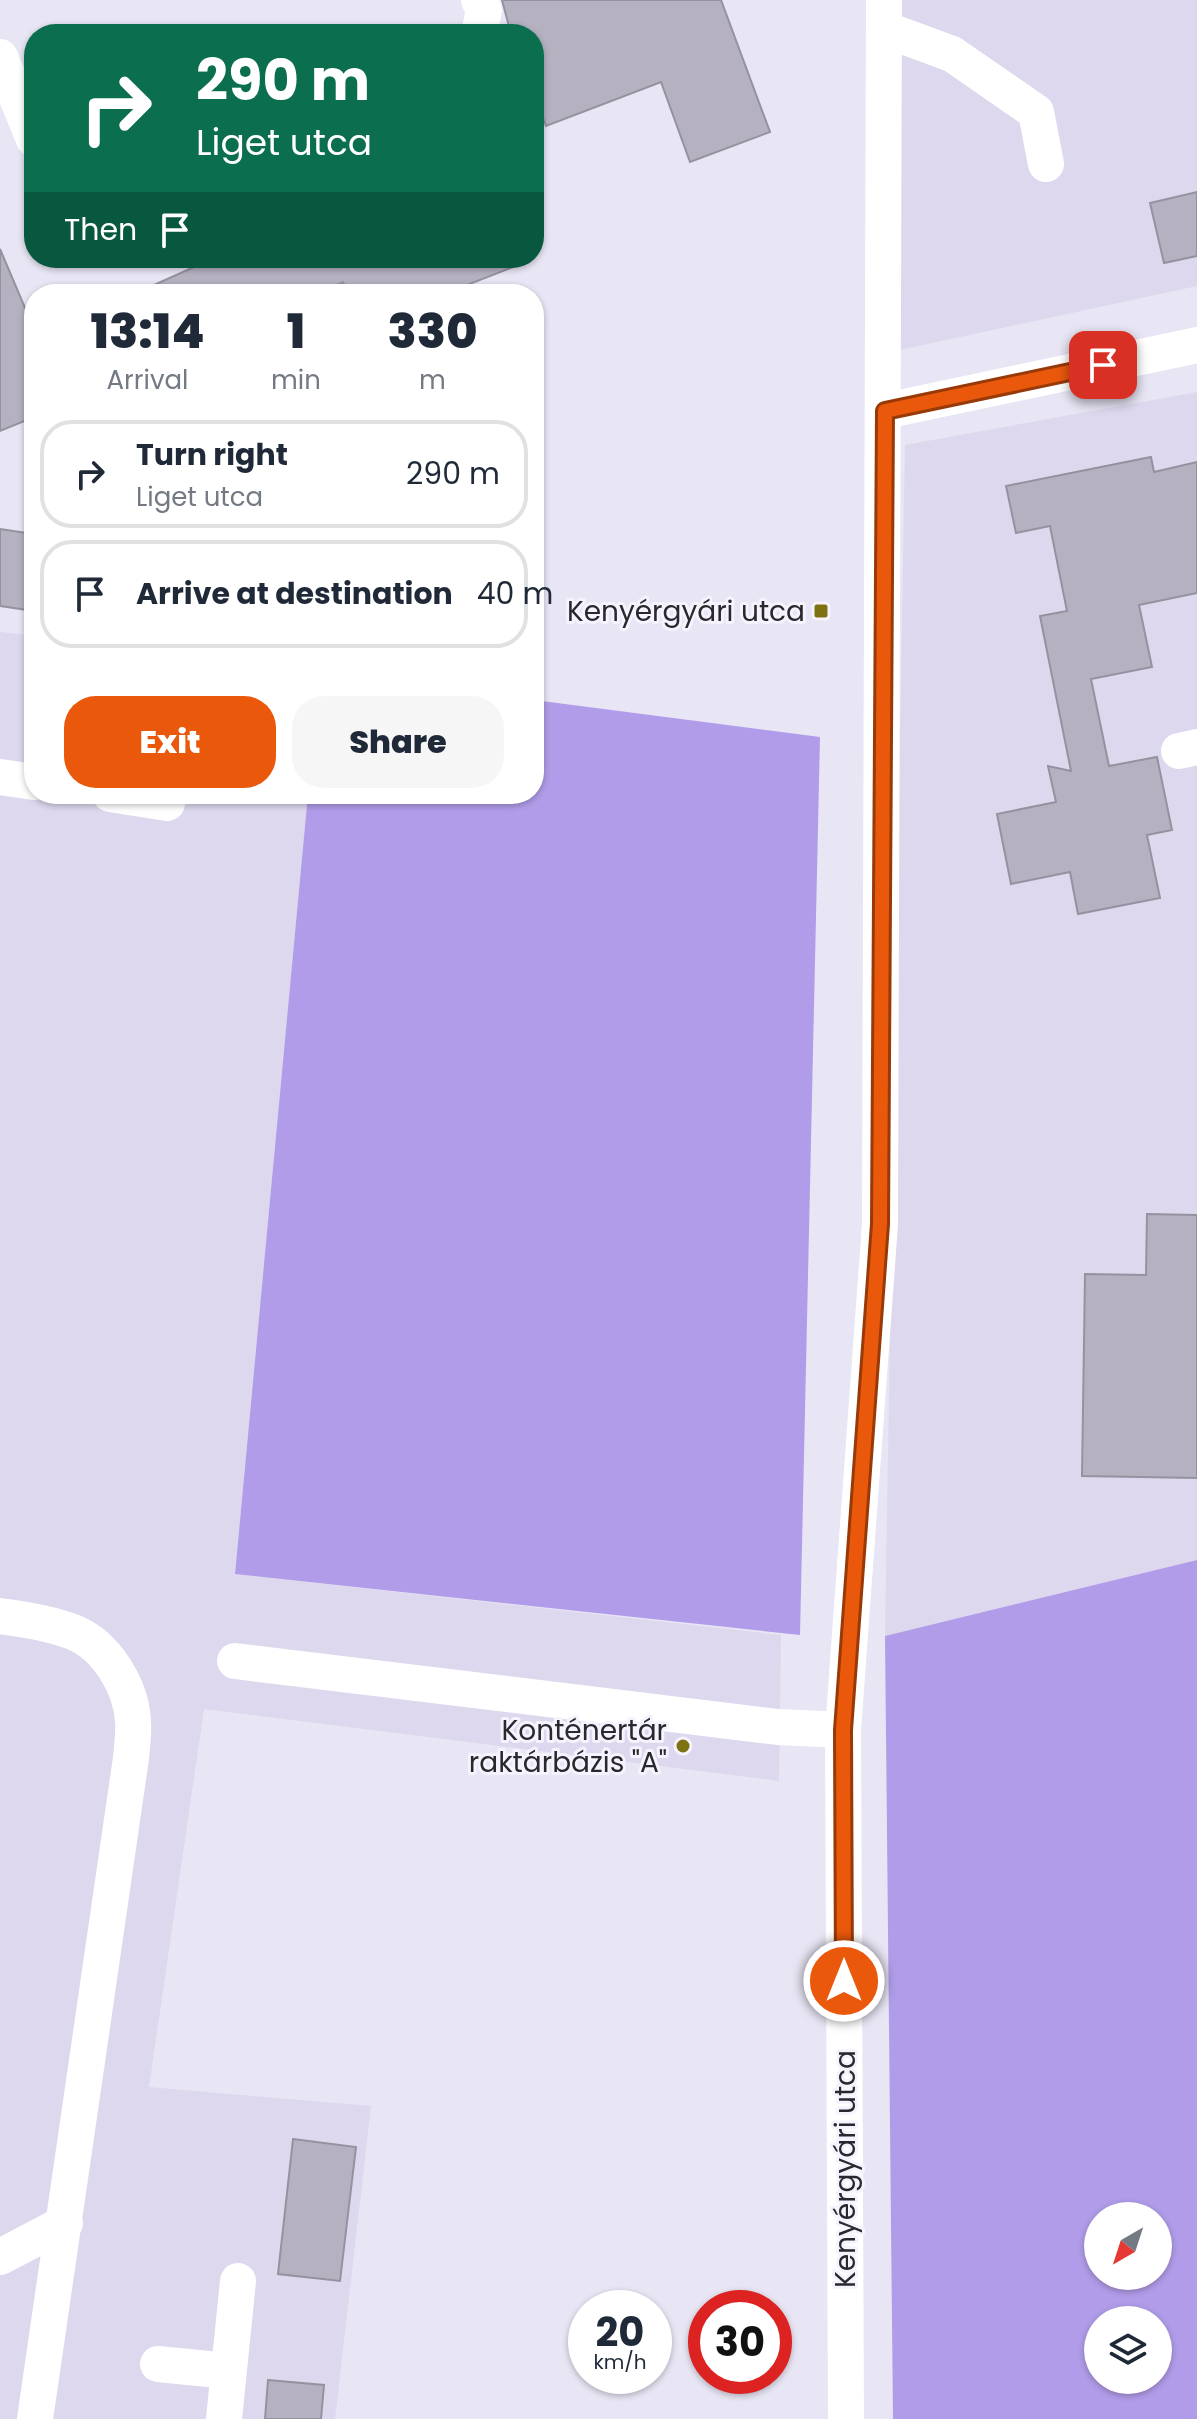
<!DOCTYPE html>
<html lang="en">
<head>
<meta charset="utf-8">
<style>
	:root { --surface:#fff; --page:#f6f6f7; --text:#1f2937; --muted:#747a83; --line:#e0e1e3; --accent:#ea580c }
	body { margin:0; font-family:Poppins,sans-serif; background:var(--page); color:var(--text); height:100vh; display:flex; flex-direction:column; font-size:30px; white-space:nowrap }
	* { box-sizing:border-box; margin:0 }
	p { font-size:26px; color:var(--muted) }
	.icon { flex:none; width:44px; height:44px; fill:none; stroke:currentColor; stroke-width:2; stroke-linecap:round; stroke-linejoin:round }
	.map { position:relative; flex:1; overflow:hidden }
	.panel { position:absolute; left:24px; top:284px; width:520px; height:520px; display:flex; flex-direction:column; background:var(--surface); border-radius:32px; box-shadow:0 2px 6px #0004 }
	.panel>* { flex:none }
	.banner { position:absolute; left:24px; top:24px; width:520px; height:244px; border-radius:32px; box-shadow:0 2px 6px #0004; background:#0b6e4f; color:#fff; overflow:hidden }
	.needle { width:52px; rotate:219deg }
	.buttons { position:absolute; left:1084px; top:2202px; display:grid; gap:16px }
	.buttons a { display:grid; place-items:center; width:88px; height:88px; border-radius:50%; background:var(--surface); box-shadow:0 2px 6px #0004; font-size:40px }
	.speed { position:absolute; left:568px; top:2290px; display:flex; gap:16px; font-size:40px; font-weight:700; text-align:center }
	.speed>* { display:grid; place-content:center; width:104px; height:104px; border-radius:50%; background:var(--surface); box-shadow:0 2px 6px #0004; line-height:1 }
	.speed small { font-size:20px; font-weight:400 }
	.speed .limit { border:12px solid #d22; background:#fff; color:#111 }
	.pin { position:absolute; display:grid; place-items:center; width:68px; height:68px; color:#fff; margin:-34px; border-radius:16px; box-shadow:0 4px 12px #0006 }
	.me { position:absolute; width:88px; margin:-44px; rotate:0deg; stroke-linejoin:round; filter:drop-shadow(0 0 6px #0008) }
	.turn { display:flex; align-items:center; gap:28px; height:168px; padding:0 40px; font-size:36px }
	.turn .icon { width:104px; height:104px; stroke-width:2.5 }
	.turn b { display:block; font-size:56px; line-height:68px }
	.then { display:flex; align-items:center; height:76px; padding:0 40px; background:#0003; gap:16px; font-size:30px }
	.eta { display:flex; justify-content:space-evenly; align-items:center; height:136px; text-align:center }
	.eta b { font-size:48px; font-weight:800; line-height:56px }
	.action { display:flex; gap:16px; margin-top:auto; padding:16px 40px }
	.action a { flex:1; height:92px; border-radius:32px; background:var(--accent); color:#fff; font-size:32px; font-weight:800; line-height:92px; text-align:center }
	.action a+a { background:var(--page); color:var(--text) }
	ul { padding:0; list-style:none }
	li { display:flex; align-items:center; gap:24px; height:108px; margin:0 16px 12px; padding:0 24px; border:4px solid var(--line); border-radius:32px }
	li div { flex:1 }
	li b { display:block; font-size:30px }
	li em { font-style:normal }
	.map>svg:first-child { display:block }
	.built { fill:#ddd8ee }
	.forest { fill:#b19ce9; fill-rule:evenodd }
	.building { fill:#b5b1c0; stroke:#9592a0; stroke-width:2 }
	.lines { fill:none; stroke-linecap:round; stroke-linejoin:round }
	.minor { stroke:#fff; stroke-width:36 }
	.route-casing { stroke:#983908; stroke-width:20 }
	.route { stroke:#ea580c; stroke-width:14 }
	.poi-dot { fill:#7e7111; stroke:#f6f3ff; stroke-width:3 }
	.labels { text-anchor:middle; stroke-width:6; stroke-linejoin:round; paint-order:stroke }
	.poi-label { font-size:28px; fill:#29282d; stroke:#f6f3ff; text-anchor:end }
	.street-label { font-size:28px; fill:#29282d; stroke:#f6f3ff }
</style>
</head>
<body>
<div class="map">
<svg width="1197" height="2419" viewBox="0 0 1197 2419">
	<rect width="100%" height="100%" fill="#e8e5f4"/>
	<!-- built -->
	<path class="built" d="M895,0H1197V286L895,351Z
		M1197,392V1560L885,1636L905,445Z
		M0,632L34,636V794H308L235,1574L781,1635L779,1781L204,1709L149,2087L371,2106L335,2419H0Z"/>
	<!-- forest -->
	<path class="forest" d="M534,700L820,737L800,1635L235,1574L308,794H534Z
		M1197,1560V2419H893L885,1636ZM1098,2216H1158V2276H1098ZM1098,2320H1158V2380H1098Z"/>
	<!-- building -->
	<path class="building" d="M502,0H721L770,132L690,162L661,82L546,126L534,93V34H511Z
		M1197,192V256L1164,263L1150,203Z
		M0,249L34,329V417L0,431Z
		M214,258H531V260L444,294H348L343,282L317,294H134Z
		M1151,457L1154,472L1197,462V593L1139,605L1152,667L1091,679L1109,766L1157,757L1172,830L1147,835L1160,898L1078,914L1070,872L1011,884L997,814L1056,802L1048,766L1071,771L1040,616L1067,611L1050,526L1016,533L1006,486Z
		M0,529L34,534V611L0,606Z
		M1147,1214L1197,1215V1478L1082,1476L1085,1274L1146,1275Z
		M293,2139L356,2147L340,2281L278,2274Z
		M268,2380L324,2385L321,2419H265Z"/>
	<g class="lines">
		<!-- minor -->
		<path class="minor" d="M884,29L952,54L1036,112L1046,164
			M479,34L484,10L479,0
			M0,57L34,139
			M885,411L1197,345
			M1179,751L1197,747
			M0,777L34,782
			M110,794L167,803
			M0,1616C25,1619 50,1623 73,1632C106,1645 131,1686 133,1721C134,1733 132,1746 131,1758L35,2419
			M235,1661L778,1727L843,1730
			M0,2257L65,2223
			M158,2364L229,2371
			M224,2419L238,2281
			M846,2419L843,1730L880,1224L884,0"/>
	</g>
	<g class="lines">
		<!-- route casing -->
		<g class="route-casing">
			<path id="route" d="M844,1981L843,1730L880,1224L885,411L1103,365"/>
		</g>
		<!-- route -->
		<use href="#route" class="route"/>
	</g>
	<!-- markers -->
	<g class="poi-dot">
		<rect x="813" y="603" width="16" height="16" rx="4"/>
		<circle cx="683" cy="1746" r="8"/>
	</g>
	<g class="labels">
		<!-- poi labels -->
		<g class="poi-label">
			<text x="805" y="621">Kenyérgyári utca</text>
			<text x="667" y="1740">Konténertár<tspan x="667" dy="32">raktárbázis "A"</tspan></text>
		</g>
		<!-- street labels -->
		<g class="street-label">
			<text transform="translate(845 2169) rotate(-90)" y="10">Kenyérgyári utca</text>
		</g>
	</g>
</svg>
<div class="buttons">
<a><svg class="needle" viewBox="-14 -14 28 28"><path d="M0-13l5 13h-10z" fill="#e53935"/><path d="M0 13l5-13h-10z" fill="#747a83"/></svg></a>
<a><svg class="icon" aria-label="layers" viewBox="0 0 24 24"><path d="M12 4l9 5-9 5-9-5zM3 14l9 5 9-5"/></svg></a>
</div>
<div class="speed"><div>20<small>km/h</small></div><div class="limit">30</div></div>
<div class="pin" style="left:1103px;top:365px;background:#d93025"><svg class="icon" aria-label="arrive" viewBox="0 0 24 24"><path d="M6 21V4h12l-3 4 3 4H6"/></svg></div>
<svg class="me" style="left:844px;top:1981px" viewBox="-20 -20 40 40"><circle r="17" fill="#ea580c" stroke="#fff" stroke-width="3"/><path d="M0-11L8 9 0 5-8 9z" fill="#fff"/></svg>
<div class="banner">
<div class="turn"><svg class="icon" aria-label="right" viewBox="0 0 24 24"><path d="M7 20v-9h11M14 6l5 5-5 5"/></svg><div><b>290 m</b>Liget utca</div></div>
<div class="then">Then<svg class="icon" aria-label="arrive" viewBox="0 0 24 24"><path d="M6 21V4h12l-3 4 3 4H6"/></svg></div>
</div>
<section class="panel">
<div class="eta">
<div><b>13:14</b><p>Arrival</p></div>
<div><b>1</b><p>min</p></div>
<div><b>330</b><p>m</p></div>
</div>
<ul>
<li><svg class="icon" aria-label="right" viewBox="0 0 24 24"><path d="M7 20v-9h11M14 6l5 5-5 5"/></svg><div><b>Turn right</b><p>Liget utca</p></div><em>290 m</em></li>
<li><svg class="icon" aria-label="arrive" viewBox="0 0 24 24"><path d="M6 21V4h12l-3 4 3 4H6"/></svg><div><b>Arrive at destination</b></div><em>40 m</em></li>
</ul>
<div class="action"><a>Exit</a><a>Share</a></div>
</section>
</div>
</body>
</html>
